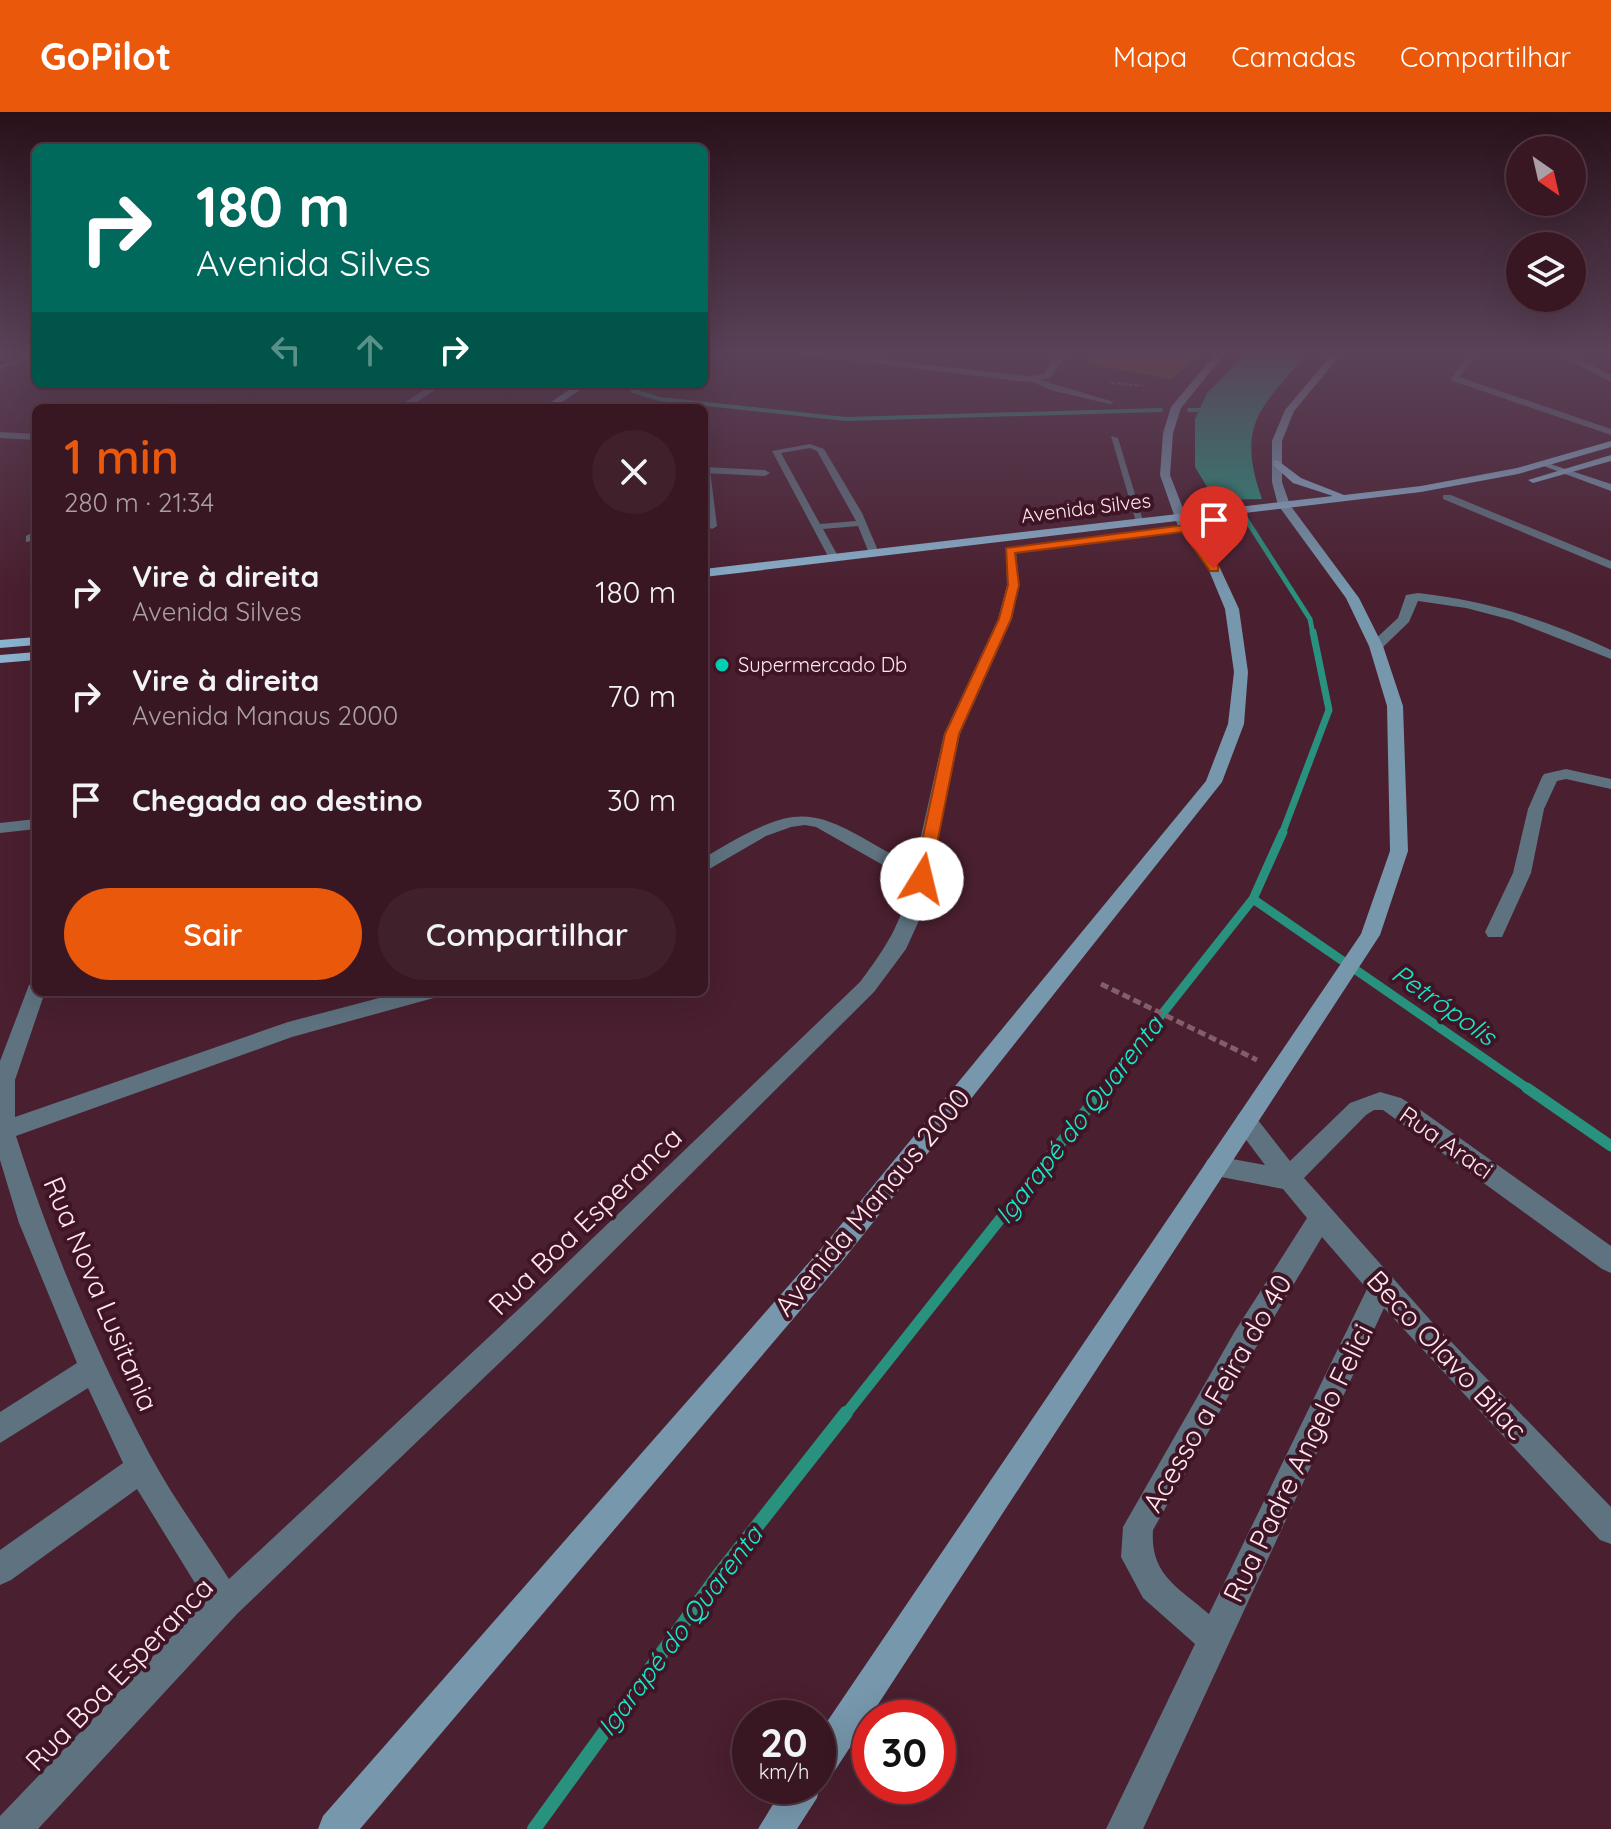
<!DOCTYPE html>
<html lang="pt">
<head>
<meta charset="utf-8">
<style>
	:root { --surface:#381723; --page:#3f202b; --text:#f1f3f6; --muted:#ab9fa6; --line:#523641; --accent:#ea580c }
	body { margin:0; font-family:Quicksand,sans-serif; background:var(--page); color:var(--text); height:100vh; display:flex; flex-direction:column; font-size:30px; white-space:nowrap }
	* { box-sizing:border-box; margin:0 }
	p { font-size:26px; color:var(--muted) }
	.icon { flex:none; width:44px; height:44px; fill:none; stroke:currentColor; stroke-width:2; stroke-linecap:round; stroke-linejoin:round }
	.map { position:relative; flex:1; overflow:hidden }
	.panel { position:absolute; left:32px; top:292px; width:676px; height:592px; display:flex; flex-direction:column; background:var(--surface); border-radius:12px; box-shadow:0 8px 32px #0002,0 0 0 2px var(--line) }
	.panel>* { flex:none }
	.top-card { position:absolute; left:32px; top:32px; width:676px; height:244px; border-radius:12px; box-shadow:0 8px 32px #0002,0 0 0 2px var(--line); background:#00695c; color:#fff; overflow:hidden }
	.needle { width:52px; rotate:146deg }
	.fabs { position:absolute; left:1506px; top:24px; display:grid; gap:16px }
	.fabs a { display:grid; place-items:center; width:80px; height:80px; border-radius:50%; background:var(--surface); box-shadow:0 8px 32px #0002,0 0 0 2px var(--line); font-size:40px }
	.speed { position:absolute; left:732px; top:1588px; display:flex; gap:16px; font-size:40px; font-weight:700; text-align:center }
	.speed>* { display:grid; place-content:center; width:104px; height:104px; border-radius:50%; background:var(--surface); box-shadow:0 8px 32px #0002,0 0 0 2px var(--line); line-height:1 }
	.speed small { font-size:20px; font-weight:400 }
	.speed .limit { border:12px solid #d22; background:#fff; color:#111 }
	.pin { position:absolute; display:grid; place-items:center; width:68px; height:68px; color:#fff; margin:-82px -34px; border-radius:50% 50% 50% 0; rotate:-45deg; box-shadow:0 0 8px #0007 }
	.pin .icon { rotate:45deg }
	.me { position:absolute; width:88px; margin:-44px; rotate:9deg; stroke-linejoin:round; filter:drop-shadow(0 0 6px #0008) }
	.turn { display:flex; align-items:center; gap:28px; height:168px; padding:0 32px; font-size:36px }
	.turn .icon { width:104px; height:104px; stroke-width:2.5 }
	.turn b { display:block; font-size:56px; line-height:68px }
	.lanes { display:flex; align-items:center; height:76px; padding:0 32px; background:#0003; justify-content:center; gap:40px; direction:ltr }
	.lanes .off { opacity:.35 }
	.round { display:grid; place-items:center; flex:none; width:84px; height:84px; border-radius:42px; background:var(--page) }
	.summary { display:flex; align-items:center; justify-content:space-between; height:136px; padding:0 32px }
	h1 { font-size:48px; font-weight:600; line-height:60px; color:var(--accent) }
	.primary-button { display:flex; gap:16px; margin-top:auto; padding:16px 32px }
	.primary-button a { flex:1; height:92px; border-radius:48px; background:var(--accent); color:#fff; font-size:32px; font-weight:600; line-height:92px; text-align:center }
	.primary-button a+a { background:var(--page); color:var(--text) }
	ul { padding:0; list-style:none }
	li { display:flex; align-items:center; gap:24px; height:104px; padding:0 32px }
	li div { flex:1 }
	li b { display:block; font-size:30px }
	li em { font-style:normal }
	header { display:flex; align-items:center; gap:48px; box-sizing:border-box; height:112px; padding:0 40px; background:var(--accent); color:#fff }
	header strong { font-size:38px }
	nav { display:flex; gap:44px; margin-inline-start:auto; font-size:28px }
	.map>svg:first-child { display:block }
	.built { fill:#572438 }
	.green { fill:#7f4305 }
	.water { fill:#28927e }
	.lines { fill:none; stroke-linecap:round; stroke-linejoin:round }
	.stream-far5 { stroke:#28927e; stroke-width:4 }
	.stream-far4 { stroke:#28927e; stroke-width:5 }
	.stream-far3 { stroke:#28927e; stroke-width:7 }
	.stream-far2 { stroke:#28927e; stroke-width:9 }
	.stream-far1 { stroke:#28927e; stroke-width:11 }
	.stream { stroke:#28927e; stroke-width:14 }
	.path-far1 { stroke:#835e6b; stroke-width:2; stroke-dasharray:4 2; stroke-linecap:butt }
	.path { stroke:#835e6b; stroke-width:5; stroke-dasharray:8 4; stroke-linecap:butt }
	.lane { fill:#5e727f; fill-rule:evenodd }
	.street { fill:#5e727f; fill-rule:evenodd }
	.secondary { fill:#7797ac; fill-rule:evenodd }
	.primary { fill:#8bb3cf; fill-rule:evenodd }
	.route { fill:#ea580c; stroke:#983908; stroke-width:2 }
	.poi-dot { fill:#00d5b7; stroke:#3f1526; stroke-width:3 }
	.labels { text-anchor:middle; stroke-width:8; stroke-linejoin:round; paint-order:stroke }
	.far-street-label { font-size:20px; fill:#ffe7ee; stroke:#3f1526 }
	.far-poi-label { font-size:20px; fill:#ffe7ee; stroke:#3f1526; text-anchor:start }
	.street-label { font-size:24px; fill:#ffe7ee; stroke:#3f1526 }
	.water-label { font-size:26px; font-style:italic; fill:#15eaca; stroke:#3f1526 }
	.near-street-label { font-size:28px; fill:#ffe7ee; stroke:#3f1526 }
</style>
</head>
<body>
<header>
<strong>GoPilot</strong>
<nav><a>Mapa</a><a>Camadas</a><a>Compartilhar</a></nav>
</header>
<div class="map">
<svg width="1611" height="1717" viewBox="0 0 1611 1717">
	<rect width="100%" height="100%" fill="#4a1f2f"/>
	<!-- built -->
	<path class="built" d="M182,285L259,294L255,296H150H160Z"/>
	<!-- green -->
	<path class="green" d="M1104,240H1203L1171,267L1088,252Z"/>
	<!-- water -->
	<path class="water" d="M1248,240H1308C1262,296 1235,310 1262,387L1215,388L1195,355V307L1207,281Z"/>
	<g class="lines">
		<!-- stream-far5 -->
		<path class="stream-far5" d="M633,279L660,287L846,307L1161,298
			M1189,298H1208"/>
		<!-- stream-far4 -->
		<path class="stream-far4" d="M1228,379L1310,507L1313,522"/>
		<!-- stream-far3 -->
		<path class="stream-far3" d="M1282,722L1329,598L1313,520"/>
		<!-- stream-far2 -->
		<path class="stream-far2" d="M1253,787L1530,978
			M1102,978L1253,787L1283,720"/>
		<!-- stream-far1 -->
		<path class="stream-far1" d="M1527,976L1611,1034
			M845,1303L1104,976"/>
		<!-- stream -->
		<path class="stream" d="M534,1717L717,1465L846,1301"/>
		<!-- path-far1 -->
		<path class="path-far1" d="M1111,271L1143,274"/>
		<!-- path -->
		<path class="path" d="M1101,872L1257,948"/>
		<!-- lane -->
		<path class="lane" d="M36,241V245L0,257V253Z
			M1030,265L1114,290L1110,292L1054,279L1030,269Z
			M1111,324L1118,326L1144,412L1136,410Z
			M810,332L824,337L862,401L879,441L877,443L869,441L858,414L823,417L839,446L834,449L829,446L772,339ZM810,336L817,339L856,409L820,412L781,341Z
			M706,355L710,358L717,414L712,417L707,414L704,381Z"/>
		<!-- street -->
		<path class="street" d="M782,240H812L1026,264L1044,262L1058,240H1089L1066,243L1050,266L1026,270Z
			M1471,240H1480L1459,265L1611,317V323L1450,268Z
			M1555,240H1566L1611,263V270Z
			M433,272H444L408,296H396Z
			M0,320L36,322V328L0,326Z
			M704,355L765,358L770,361L765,364L704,361Z
			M1443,383H1451L1611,449V457L1443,387Z
			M36,419V428L26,430V424Z
			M1006,436L1016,439L1019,473L1012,507L960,622L922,802L906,837L874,880L539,1213L237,1502L38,1717H0V1704L206,1489L137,1377L11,1468L0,1473V1438L123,1351L88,1276L0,1331V1300L77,1251L19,1111L0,1048V949L29,873L36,871V880H45L15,968V1005L288,910L402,880H440L437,885L430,887L292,925L16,1024C51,1134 96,1241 150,1343C173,1386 203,1426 229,1467L521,1195L860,870C887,834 901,812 911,769L816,715L805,713L791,715L766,724L704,760V746C810,681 813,699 914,755L944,622L998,507L1007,473Z
			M1418,481C1485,488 1550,509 1611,538V547L1512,508L1466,496L1418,489L1409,510L1381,537H1371V531L1398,506L1406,483Z
			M1566,657L1611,667V677L1566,667L1557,669L1544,697L1531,761L1502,825H1488L1485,820L1513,761L1528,697L1542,665L1544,662Z
			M36,707V717L0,721V711Z
			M1380,980L1401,986L1422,999L1611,1134V1161L1602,1157L1383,998H1374L1366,1003L1304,1066L1432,1210L1611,1395V1432L1600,1428L1384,1196L1143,1717H1106L1195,1532L1143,1486L1121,1445L1123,1415L1235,1219L1307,1106L1283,1077L1216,1064L1208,1061L1204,1054L1208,1047L1216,1044L1265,1053L1238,1017L1235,1010L1238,1003L1246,1001L1254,1003L1290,1049L1350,991ZM1322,1125L1367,1177L1209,1502C1178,1475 1150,1463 1153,1418L1255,1237Z"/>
		<!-- secondary -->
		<path class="secondary" d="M1217,240H1226L1181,296L1173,321L1170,363L1191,417L1220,456L1239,497L1248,560L1244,612L1222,670L844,1147L360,1717H318L323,1704L826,1131L1206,669L1228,612L1234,560L1225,497L1208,456L1179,417L1160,363L1163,321L1171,295Z
			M1334,240H1343L1294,299L1282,329V370L1290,393L1359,486L1383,534L1403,594L1408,739L1380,823L830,1666L821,1670L817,1686L797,1717H758L784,1674H818V1623L1361,822L1390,739L1387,594L1369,534L1346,486L1278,393L1272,370V329L1285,298Z
			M578,272H589L553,296H542Z
			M1541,349L1611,372V379L1541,353Z"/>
		<!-- primary -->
		<path class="primary" d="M1611,329V335L1518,362L1421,380L704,465V457L1333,384L1293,371L1273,353V349L1277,348L1301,366L1344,383L1421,374L1517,356Z
			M1611,343V349L1533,371L1528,368Z
			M36,525V533L0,536V528Z
			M36,540V548L0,551V543Z"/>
	</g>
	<!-- sky -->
	<linearGradient id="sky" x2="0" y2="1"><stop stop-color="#29111a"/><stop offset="0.5" stop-color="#5a4258"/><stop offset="1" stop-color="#5a4258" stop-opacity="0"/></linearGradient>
	<rect width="1611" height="481" fill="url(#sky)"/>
	<!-- route -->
	<path class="route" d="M1185,413L1218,454V459H1210L1182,420L1015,441L1019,473L1011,507L959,622L930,767L922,773L916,771L914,767L945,622L999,507L1008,473L1006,436Z"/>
	<!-- markers -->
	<circle class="poi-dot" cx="722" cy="553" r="8"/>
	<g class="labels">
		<!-- far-street labels -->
		<g class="far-street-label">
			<text transform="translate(1086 396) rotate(-7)" y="7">Avenida Silves</text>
		</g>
		<!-- far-poi labels -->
		<g class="far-poi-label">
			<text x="738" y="560">Supermercado Db</text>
		</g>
		<!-- street labels -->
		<g class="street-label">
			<text transform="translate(1446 1031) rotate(35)" y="8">Rua Araci</text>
		</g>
		<!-- water labels -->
		<g class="water-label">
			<text transform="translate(1444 893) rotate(35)" y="9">Petrópolis</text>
			<text transform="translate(1079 1008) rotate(-52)" y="9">Igarapé do Quarenta</text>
			<text transform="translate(680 1519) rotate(-53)" y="9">Igarapé do Quarenta</text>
		</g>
		<!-- near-street labels -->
		<g class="near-street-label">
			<text transform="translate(872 1090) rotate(-50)" y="10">Avenida Manaus 2000</text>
			<text transform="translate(585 1109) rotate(-44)" y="10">Rua Boa Esperanca</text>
			<text transform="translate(101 1182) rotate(67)" y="10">Rua Nova Lusitania</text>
			<text transform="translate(1447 1243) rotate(47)" y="10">Beco Olavo Bilac</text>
			<text transform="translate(1217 1281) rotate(-60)" y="10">Acesso a Feira do 40</text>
			<text transform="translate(1298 1351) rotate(-64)" y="10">Rua Padre Angelo Felici</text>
			<text transform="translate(119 1562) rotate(-46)" y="10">Rua Boa Esperanca</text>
		</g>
	</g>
</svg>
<div class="fabs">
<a><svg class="needle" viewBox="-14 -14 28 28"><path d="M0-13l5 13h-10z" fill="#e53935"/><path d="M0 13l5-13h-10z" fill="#ab9fa6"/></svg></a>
<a><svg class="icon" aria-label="layers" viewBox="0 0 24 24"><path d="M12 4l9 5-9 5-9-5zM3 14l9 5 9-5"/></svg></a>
</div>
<div class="speed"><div>20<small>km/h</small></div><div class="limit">30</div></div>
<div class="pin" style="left:1214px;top:456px;background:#d93025"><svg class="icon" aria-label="arrive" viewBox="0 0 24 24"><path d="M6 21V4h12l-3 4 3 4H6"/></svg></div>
<svg class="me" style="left:922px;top:767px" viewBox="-20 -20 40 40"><circle r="19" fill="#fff"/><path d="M0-13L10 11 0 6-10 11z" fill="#ea580c"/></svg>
<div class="top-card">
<div class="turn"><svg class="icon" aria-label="right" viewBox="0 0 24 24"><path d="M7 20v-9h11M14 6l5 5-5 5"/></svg><div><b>180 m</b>Avenida Silves</div></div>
<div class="lanes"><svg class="icon off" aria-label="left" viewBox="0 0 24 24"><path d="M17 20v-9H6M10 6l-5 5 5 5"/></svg><svg class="icon off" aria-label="ahead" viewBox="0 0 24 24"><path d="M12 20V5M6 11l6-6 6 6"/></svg><svg class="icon" aria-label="right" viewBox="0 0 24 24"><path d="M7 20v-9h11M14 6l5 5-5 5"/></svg></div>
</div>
<section class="panel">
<div class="summary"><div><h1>1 min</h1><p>280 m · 21:34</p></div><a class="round"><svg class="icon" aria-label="close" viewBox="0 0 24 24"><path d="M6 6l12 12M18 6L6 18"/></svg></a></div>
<ul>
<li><svg class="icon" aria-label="right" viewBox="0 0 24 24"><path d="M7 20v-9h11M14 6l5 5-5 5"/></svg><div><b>Vire à direita</b><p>Avenida Silves</p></div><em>180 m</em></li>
<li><svg class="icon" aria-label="right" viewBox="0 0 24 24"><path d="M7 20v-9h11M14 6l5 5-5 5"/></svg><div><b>Vire à direita</b><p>Avenida Manaus 2000</p></div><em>70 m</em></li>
<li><svg class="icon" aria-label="arrive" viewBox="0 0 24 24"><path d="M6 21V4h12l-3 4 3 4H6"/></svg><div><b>Chegada ao destino</b></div><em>30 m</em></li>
</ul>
<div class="primary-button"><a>Sair</a><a>Compartilhar</a></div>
</section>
</div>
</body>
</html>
